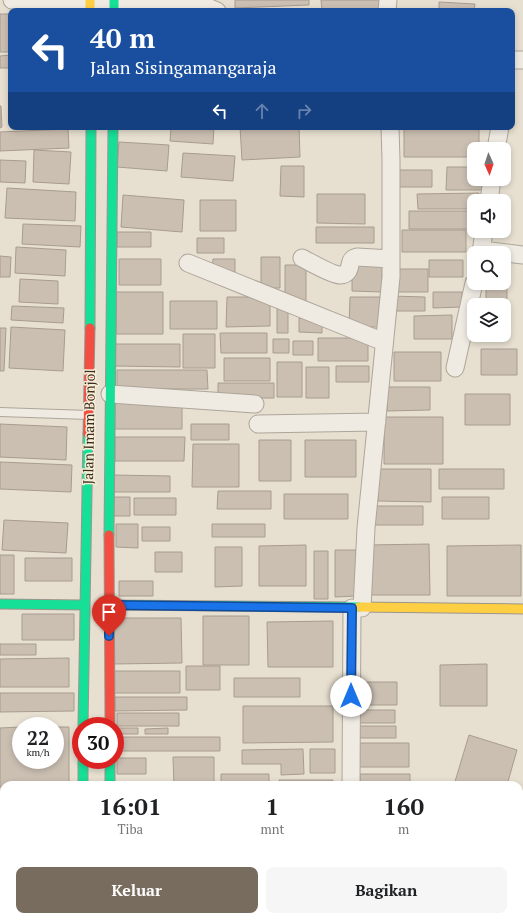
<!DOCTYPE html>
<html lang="id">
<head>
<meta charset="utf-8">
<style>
	:root { --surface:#fff; --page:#f6f6f6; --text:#202124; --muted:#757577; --accent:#786c5e }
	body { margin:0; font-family:"PT Serif",serif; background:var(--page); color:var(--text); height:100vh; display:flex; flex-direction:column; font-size:15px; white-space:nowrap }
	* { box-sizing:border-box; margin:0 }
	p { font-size:13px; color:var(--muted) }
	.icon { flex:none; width:22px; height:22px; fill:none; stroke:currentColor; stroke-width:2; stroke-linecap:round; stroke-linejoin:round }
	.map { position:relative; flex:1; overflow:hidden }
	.sheet { position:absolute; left:0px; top:781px; width:523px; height:140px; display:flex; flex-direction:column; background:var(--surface); border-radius:12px 12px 0 0; box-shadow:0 2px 6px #0003 }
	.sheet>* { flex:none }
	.banner { position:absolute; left:8px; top:8px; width:507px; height:122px; border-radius:8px; box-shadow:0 2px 6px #0003; background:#1a4fa0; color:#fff; overflow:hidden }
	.needle { width:26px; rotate:177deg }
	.tools { position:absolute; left:467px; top:142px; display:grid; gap:8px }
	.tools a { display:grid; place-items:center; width:44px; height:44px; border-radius:8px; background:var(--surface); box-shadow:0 2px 6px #0003; font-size:20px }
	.speed { position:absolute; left:12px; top:717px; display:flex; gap:8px; font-size:20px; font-weight:700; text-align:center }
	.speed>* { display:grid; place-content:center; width:52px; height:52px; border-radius:50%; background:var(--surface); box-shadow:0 2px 6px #0003; line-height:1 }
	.speed small { font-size:10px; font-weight:400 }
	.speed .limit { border:6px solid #d22; background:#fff; color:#111 }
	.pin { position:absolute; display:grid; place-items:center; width:34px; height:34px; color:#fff; margin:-41px -17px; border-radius:50% 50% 50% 0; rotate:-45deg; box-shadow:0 0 4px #0007 }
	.pin .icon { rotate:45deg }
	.me { position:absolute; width:44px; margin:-22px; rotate:0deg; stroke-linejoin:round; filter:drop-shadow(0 0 3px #0008) }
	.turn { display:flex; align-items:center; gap:14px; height:84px; padding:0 16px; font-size:18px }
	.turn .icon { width:52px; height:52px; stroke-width:2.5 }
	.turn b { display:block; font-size:28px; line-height:34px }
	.lanes { display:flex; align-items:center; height:38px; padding:0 16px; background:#0003; justify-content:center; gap:20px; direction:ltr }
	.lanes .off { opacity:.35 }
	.eta { display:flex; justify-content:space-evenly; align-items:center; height:68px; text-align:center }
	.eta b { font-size:24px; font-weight:800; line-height:28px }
	.cta { display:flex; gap:8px; margin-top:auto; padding:8px 16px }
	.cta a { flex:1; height:46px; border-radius:8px; background:var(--accent); color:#fff; font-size:16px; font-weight:800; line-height:46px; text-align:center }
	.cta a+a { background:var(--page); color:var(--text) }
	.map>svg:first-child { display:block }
	.building { fill:#cbbfb2; stroke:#a89c90 }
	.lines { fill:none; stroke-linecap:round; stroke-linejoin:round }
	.lane-casing { stroke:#ada599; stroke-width:10 }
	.street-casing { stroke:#ada599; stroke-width:19 }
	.fast-casing { stroke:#9c958a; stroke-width:11 }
	.slow-casing { stroke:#9c958a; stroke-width:11 }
	.jam-casing { stroke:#9c958a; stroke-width:11 }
	.lane { stroke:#efebe3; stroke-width:8 }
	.street { stroke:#efebe3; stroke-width:17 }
	.fast { stroke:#16e098; stroke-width:9 }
	.slow { stroke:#ffcf43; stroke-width:9 }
	.jam { stroke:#f24e42; stroke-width:9 }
	.route-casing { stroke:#114b97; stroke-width:10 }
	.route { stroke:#1a73e8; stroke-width:7 }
	.labels { text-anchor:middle; stroke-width:3; stroke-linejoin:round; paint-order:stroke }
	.street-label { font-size:14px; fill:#3d2e20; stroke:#f7eed8 }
</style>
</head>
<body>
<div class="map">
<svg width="523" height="921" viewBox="0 0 523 921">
	<rect width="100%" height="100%" fill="#e7e0d1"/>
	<!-- building -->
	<path class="building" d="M235,0H309V5L235,8Z
		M321,0H381V11H322Z
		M439,2L475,4L474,11H439Z
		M67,6V11H26V8Z
		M0,14H9L10,52H0Z
		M11,55V68H0V56Z
		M0,106H1L2,127L0,128Z
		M171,127H214L213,144L170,141Z
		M240,127H299L300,157L242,160Z
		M404,127H479V149H474V157H404Z
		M68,129L69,148L0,151V132Z
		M119,142L169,145L167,171L117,167Z
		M34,150L71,152L69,184L33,182Z
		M183,153L235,156L233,181L181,177Z
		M0,160L26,161L25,183L0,182Z
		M281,166H304V197L280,196Z
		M447,167H474V179H482V190H446Z
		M397,170H432V187H397Z
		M7,188L76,192L75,221L5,218Z
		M479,193V201H474V209H418L417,194Z
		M317,194H365V224L317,223Z
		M123,195L184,200L182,232L121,227Z
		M200,200H236V231H200Z
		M409,211H474V229H409Z
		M23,224L81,226L80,247L22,244Z
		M316,227H374V243H316Z
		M402,230H466V252H402Z
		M117,232H151V247H117Z
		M197,238H224V253H197Z
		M16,247L66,250L65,276L15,273Z
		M0,256L11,257L10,277H0Z
		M261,257H280V288H261Z
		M119,259H161V285H119Z
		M213,259H235V272H212Z
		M429,260H463V277H429Z
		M504,263H507V299H486V283H504Z
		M352,264H382V292L352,291Z
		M285,265H306V302L285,301Z
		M396,269H428V292H396Z
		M20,279L58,281V304L19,302Z
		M116,292H163V334H116Z
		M433,292H462V307L433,308Z
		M391,296L425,297V311H391Z
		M227,297H270V326L226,327Z
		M350,297H380V327H349Z
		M170,301H217V329H170Z
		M12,306L64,308L63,323L11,320Z
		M277,308H288V333H277Z
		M504,311H507V331H504Z
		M452,315V339H414V316Z
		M299,318H322V333L299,332Z
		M11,327L65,330L63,371L9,368Z
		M0,328H6L4,371H0Z
		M220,333H267V353H221Z
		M183,334H215V368H183Z
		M318,338H368V361H318Z
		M273,339H289V353H273Z
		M293,341H313V355H293Z
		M114,344H180V367L114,366Z
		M481,349H517V375H481Z
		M394,352H441V381H394Z
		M224,358H270V381H224Z
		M277,362H302V397H277Z
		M336,366H369V382H336Z
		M306,367H329V398H306Z
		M117,370H207L208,389H117Z
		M218,383H274V398H218Z
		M387,387H430V410L387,411Z
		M465,394H510V425H465Z
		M114,402H182V429H114Z
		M384,417H443V464H384Z
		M0,424L67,427L66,460L0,457Z
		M191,424H229V440H191Z
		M115,437H185L184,461H115Z
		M259,440H291V481H259Z
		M305,440H356V477H305Z
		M193,444H239V487H192Z
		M0,462L72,465L71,492L0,489Z
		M378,469H431V502L378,501Z
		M439,469H504V489H439Z
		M113,475L170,476V492H113Z
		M218,491H271V509H217Z
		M284,494H348V519H284Z
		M111,497H130V516H111Z
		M442,497H489V519H442Z
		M134,498H176V515H134Z
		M374,506H423V525H374Z
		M4,520L68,523L66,553L2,550Z
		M116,524H138V548L116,547Z
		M212,524H265V537H212Z
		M142,527H170V541H142Z
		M429,544L430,595H368V545Z
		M306,545V586H259V546Z
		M521,545V596H447V546Z
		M215,547H242V586L215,587Z
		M335,550H356V596L335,597Z
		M314,551H328V599H314Z
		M155,552H182V572H155Z
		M0,555H14V594H0Z
		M25,558H72V581H25Z
		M119,581H153V596H119Z
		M22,614H74V640H22Z
		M203,616H249V665H203Z
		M114,618H181L182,663L114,664Z
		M333,621V667H268L267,622Z
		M0,644H36V655H0Z
		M69,658V687H0V659Z
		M487,664V706H440V665Z
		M186,666H220V690H186Z
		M113,671H180V693H113Z
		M234,678H300V697H234Z
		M357,682H397V705H358Z
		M0,693H74V711L0,712Z
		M115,697H187V710L115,711Z
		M243,706H333V742L243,743Z
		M355,710H395V723H355Z
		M117,713H179V726H117Z
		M355,726H396V738H355Z
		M21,727V760H55V727H69V785H4V787H0V728Z
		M117,728H138V734H117Z
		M168,728V734H145V729Z
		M469,735L517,750L507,785H454Z
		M117,737H220V751H117Z
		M358,743H409V767H358Z
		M303,749L304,774L281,775V764H242V750Z
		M310,749H335V773H310Z
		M173,757H214V785H174Z
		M117,758H146V774H117Z
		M221,774H269V785H221Z
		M360,774H410V785H360Z
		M279,780H333V785H279Z
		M0,793H4V857H0Z
		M0,865H4V892H0Z
		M519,884H523V921H504L503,917H519Z
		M1,897H4V917H69V921H1Z
		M115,917H173V921H115Z
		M201,917H262V921H201Z
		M268,917H296V921H268Z
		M302,917H331V921H302Z
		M357,917H418V921H358Z
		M423,917H437V921H423Z
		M458,917H485V921H458Z"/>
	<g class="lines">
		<!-- lane casing -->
		<g class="lane-casing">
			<path id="lane" d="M0,412L89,415"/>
		</g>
		<!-- street casing -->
		<g class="street-casing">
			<path id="street" d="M12,0L186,2L200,4L217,11
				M387,11L388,0
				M512,60H523
				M496,149L500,127
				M489,201L492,179
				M482,250L523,255
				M481,253L484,231
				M302,258C310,262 332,275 340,275C343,275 346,274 348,271C352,264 348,259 357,257L391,259
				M188,263L384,342
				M455,368L474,283
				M110,394L255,404
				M258,424L377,422
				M362,608L366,528L391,277V160L390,127
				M351,785L352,608
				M519,817H523
				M349,921V917"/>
		</g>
		<!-- fast casing -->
		<g class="fast-casing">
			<path id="fast" d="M114,0V11
				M90,328L91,127
				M109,535L113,127
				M0,604L85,605
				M109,605L359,607
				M83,726L88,434
				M83,760V785
				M110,760V785
				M83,917V921"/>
		</g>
		<!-- slow casing -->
		<g class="slow-casing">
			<path id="slow" d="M90,0V11
				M359,607L523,609
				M108,917V921"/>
		</g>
		<!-- jam casing -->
		<g class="jam-casing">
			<path id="jam" d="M88,434L90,328
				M109,535L110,726"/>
		</g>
		<!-- lane -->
		<use href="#lane" class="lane"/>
		<!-- street -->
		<use href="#street" class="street"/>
		<!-- fast -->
		<use href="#fast" class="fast"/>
		<!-- slow -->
		<use href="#slow" class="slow"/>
		<!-- jam -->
		<use href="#jam" class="jam"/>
	</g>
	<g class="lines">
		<!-- route casing -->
		<g class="route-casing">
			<path id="route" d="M109,636V605L352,608L351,696"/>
		</g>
		<!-- route -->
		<use href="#route" class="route"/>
	</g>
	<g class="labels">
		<!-- street labels -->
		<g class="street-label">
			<text transform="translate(89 427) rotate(-89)" y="5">Jalan Imam Bonjol</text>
		</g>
	</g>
</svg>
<div class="tools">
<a><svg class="needle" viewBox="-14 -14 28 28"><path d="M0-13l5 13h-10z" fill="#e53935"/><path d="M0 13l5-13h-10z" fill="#757577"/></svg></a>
<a><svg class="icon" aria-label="sound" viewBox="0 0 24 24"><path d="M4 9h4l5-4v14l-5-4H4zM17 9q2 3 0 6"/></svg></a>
<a><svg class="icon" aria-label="search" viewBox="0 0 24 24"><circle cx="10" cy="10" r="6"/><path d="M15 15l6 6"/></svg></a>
<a><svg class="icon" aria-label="layers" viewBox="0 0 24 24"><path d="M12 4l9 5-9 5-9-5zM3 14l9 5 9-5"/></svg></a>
</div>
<div class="speed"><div>22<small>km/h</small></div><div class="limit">30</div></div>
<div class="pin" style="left:109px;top:636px;background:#d93025"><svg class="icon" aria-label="arrive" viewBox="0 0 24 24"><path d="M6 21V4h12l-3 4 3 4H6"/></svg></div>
<svg class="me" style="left:351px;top:696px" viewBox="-20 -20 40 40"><circle r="19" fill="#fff"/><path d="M0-13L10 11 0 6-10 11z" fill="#1a73e8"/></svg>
<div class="banner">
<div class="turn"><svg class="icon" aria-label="left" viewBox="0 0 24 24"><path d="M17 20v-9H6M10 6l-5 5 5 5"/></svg><div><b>40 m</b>Jalan Sisingamangaraja</div></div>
<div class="lanes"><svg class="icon" aria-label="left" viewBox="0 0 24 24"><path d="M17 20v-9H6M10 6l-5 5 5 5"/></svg><svg class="icon off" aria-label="ahead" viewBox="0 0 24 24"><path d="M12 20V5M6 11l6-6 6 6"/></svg><svg class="icon off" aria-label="right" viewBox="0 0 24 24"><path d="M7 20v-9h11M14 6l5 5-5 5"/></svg></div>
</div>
<section class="sheet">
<div class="eta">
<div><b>16:01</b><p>Tiba</p></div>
<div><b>1</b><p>mnt</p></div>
<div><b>160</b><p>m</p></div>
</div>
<div class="cta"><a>Keluar</a><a>Bagikan</a></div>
</section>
</div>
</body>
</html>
